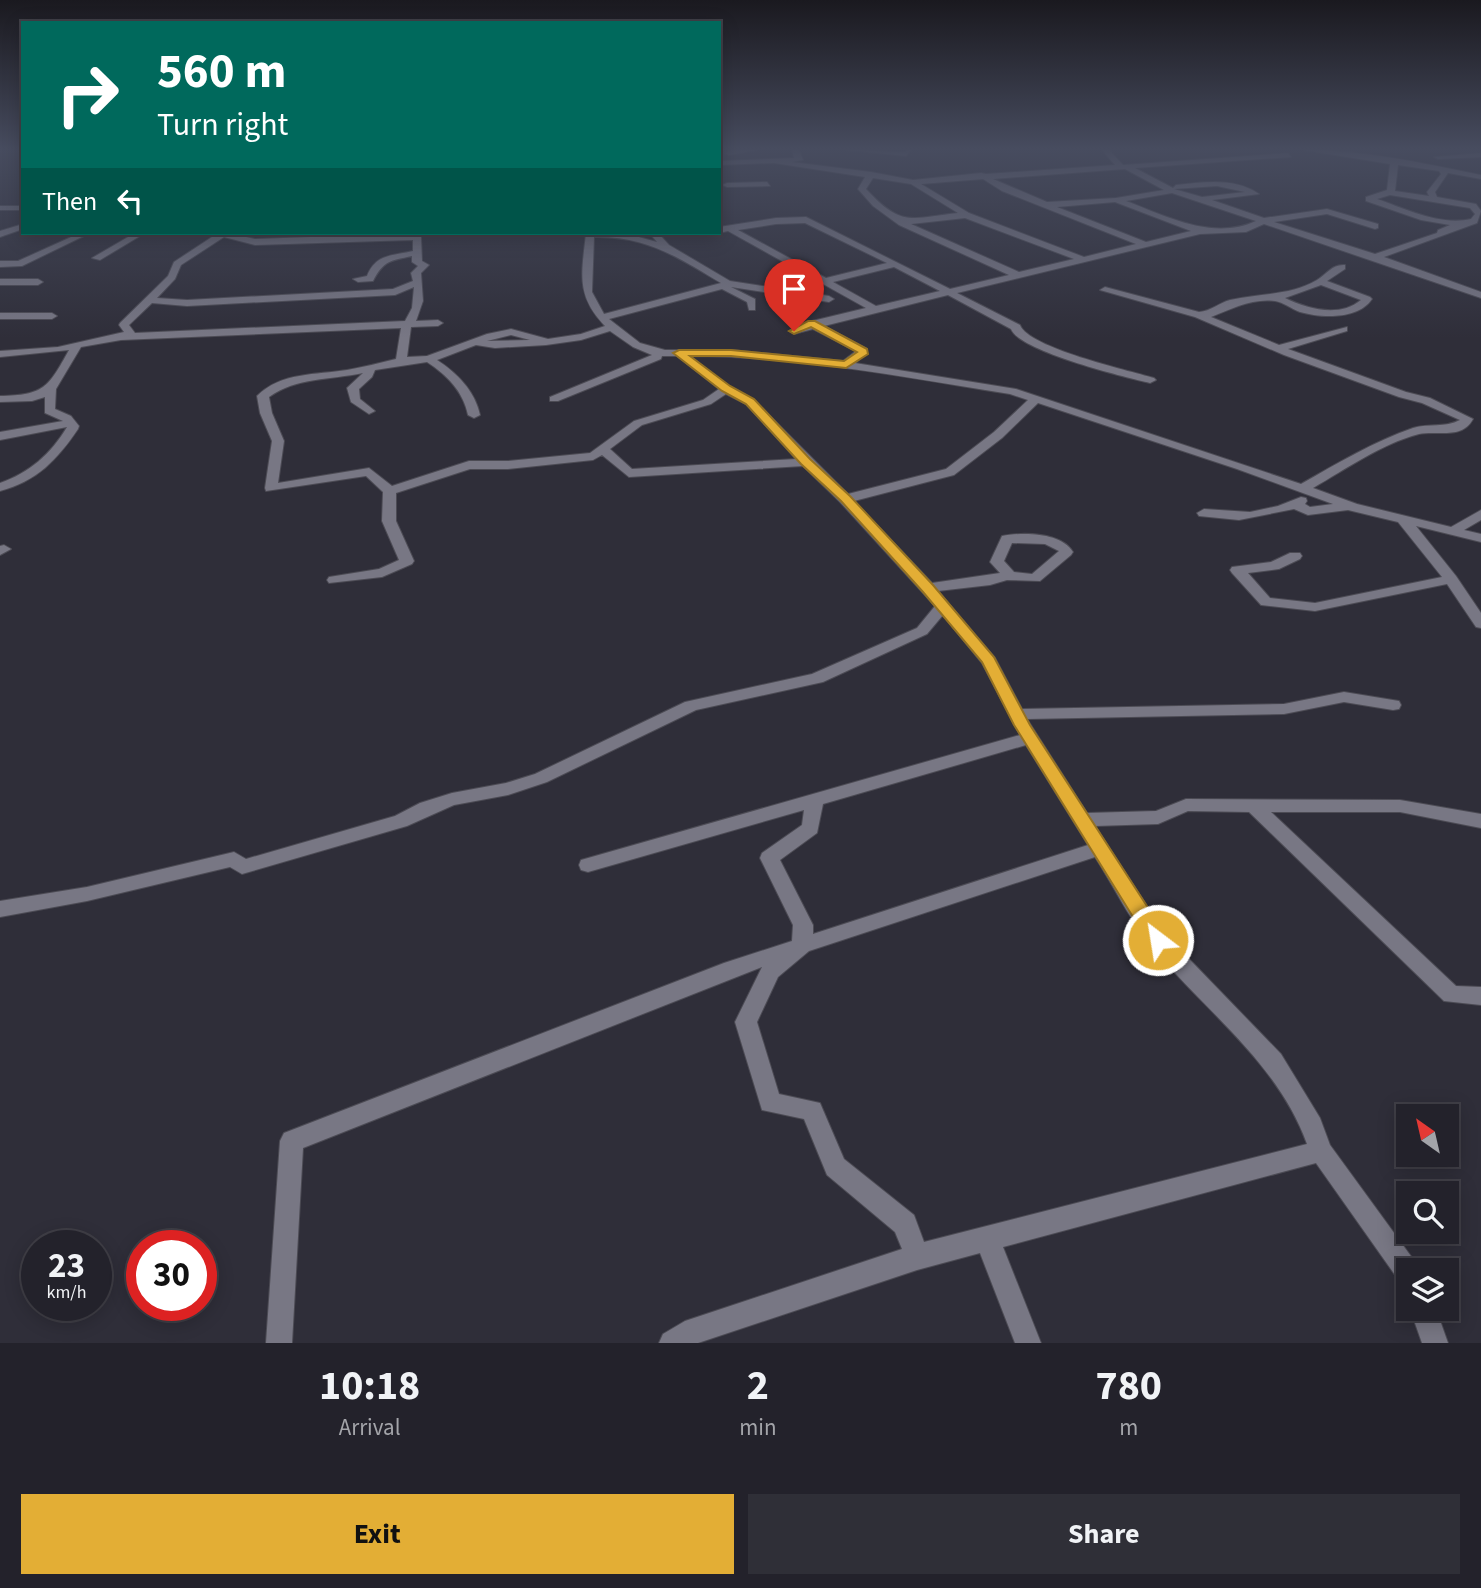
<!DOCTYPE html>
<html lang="en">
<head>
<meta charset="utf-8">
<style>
	:root { --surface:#23222b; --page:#2f2f37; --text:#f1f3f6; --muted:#a3a4a9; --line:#403f47; --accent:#e3ae35 }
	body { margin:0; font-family:"Source Sans 3",sans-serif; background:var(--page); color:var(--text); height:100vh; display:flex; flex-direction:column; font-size:26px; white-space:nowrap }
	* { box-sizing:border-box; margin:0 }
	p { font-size:23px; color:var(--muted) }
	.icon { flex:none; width:38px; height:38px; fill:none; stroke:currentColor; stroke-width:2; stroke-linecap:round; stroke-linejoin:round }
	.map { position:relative; height:1343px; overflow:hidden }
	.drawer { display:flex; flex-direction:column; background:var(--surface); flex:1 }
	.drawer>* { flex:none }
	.banner { position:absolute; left:21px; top:21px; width:700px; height:214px; border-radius:0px; box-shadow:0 4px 18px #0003,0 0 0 2px var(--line); background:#00695c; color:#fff; overflow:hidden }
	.needle { width:46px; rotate:326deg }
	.controls { position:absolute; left:1396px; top:1104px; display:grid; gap:14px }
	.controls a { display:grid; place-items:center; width:63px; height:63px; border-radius:0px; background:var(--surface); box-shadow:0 4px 18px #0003,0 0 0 2px var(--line); font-size:35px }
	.speed { position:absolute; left:21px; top:1230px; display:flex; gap:14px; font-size:35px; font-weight:700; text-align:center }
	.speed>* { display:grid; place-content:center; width:91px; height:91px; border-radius:50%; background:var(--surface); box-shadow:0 4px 18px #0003,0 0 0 2px var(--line); line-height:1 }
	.speed small { font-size:18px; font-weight:400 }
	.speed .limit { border:10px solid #d22; background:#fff; color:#111 }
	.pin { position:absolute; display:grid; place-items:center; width:60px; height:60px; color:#fff; margin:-72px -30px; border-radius:50% 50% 50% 0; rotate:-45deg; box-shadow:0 0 7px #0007 }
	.pin .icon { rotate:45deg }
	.me { position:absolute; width:77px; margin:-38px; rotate:329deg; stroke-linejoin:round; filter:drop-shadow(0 0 5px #0008) }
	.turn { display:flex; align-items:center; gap:24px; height:147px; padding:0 21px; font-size:32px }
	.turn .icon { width:91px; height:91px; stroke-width:2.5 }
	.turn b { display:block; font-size:49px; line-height:60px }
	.then { display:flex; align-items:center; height:66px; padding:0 21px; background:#0003; gap:14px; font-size:26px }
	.eta { display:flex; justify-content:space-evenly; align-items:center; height:119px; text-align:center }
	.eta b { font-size:42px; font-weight:700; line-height:49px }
	.primary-button { display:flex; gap:14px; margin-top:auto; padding:14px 21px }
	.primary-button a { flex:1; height:80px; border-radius:0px; background:var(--accent); color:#111; font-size:28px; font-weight:700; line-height:80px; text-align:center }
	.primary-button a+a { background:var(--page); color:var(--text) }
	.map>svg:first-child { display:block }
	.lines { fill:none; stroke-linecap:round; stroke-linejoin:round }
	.minor-casing { stroke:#4c4b54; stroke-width:2 }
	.minor { fill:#787784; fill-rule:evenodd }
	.route { fill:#e3ae35; stroke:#947122; stroke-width:2 }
</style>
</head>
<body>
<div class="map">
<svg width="1481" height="1343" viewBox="0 0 1481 1343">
	<rect width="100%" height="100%" fill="#2f2e39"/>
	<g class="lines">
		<!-- minor casing -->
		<g class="minor-casing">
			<path id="minor" d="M732,150H757L729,155L725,153Z
				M792,150H799L803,160L792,162L871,172L913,180L981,173L986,174L1115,165L1102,150H1109L1123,165L1288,153L1291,157L1135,168L1173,188L1176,185C1203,182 1235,177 1259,194L1212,200L1264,218L1327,209L1378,224V228L1375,229L1327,214L1274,222L1375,254L1437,233L1438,230L1450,225L1421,220L1366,201V197L1387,190L1390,164L1304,150C1363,150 1423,163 1481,175V179L1448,173L1435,192L1437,197L1476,204L1481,211L1477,223L1384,257L1481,292V298L1264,224L1246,232L1200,234L957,293L1020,325C1029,348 1127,370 1154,378L1156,380L1150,383C1124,377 1019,351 1011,329L948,295L824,326L867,349V353L855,363L1016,389L1301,484C1338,463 1373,442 1413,428C1429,423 1445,428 1460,420L1422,403L1399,397L1284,355L1195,317L1100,290L1105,287L1199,312C1211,311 1219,303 1230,300C1259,293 1290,296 1317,280C1327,274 1332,264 1345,265V269L1327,281L1370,297L1372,299C1358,320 1321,318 1300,312C1292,309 1283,302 1275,301C1253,298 1231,309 1211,317L1279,345L1347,327V331L1288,349L1406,392L1430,398L1473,419C1462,440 1437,430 1419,434C1381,444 1346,469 1313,488L1357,504L1451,527L1481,510V520L1464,530L1481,534V542L1416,526L1456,576L1481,613V628L1476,627L1447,584L1315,611L1261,605L1232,573L1230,570L1232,567L1271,562L1290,553H1300L1302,556L1300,559L1279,569L1248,573L1270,598L1315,603L1442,577L1398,522L1348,510L1308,515L1294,509L1239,520L1199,516L1197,513L1204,509L1250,512L1278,506L1301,497L1306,498L1307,501L1305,504L1310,507L1333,504L1237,469L1038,403L1002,438L954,475L854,501L932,583L1000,573L990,562L1002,536C1023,532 1061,532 1073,552L1071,555L1040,581L1007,580L990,585L938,591L995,658L1022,709L1284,704L1344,692L1399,701L1401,705L1399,709L1393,710L1344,702L1284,714L1027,719L1087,813L1156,811L1186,799L1400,800L1481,814V828L1400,812H1271L1456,986L1481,987V1005L1444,1001L1249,812L1188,811L1158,824L1095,826L1165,934L1281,1054L1320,1118L1330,1145L1421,1270H1409V1286L1400,1282L1316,1163L1003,1247L1041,1343H1015L980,1253L917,1270L698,1343H659L663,1334L685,1321L902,1249L895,1232L827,1175L804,1119L762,1110L735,1022L762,967L303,1148L292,1343H266L280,1141L284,1133L724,963L792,941L793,925L760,858L762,853L802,825L804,810L588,872L581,870L579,865L581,860L1020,735L982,663L943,615L927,634L823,682L696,710L547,782L508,795L454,805L407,826L242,874L230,867L87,901L0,917V901L87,887L234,852L246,859L395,816L420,803L452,793L506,783L535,774L685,702L812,674L917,628L935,606L840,502L803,466L629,477L602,455L593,460L508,469H470L396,493V521L414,561L412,564L382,577L329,583L327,580L329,577L379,569L399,560L382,521L383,492L366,476L266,491L265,488L272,441L260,413L257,396C281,372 316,375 347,370C364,367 379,363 396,359L401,328L121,340L81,347L56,389L55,409L71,416L79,426L78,429C57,460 37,481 0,491V483C29,473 51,454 67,427L0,440V432L63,421L45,413V397L32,401L0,402V396C44,395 48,388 69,350L0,357V351L58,347L124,332L119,325L120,323L168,276L174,262L215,235L214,233H228L255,239L424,233L421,237L422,261L429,265L421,273L423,301L416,321L438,320L443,323L438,326L411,327L407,357L427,356L487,334L511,329L548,339L581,334L605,326C575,295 582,273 586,233H658L669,245L730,281L829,296L834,299L829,302L731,287L755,299V310H749L747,302L722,289L609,319L640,343L665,350H731L843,361L856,351L813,329L794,334L789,331L808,322L866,308L728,231L719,233V227L776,218L806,217L950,289L1009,275L899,225L873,206L858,189L865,177L774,163L719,165V161L794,158ZM1398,165L1439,171L1441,174L1427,192L1429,196L1395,191ZM1125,169L1164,190L1116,198L1047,202L993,179ZM873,178L911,184L958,213C910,218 902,228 866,189ZM983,179L1002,191L1136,244L1084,257L969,213L921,184ZM1217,186L1245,192L1202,197L1174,189ZM1172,193L1256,221C1213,241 1166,216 1126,201ZM1390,195L1470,208L1475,214L1471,219C1440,226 1406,209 1377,199ZM1115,202L1191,231L1146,242L1057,207ZM965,218L1074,259L1019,272L911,224ZM805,223L887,263L826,278L738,230L776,224ZM635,236H652L657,242ZM224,237L255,245L413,240V251C391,256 376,254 367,276L353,279L358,282L373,281C384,260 390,261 412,256V262L418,266L411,273L413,281L393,289L187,300L157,298L175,279L181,265ZM594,237C647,236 677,257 721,283L604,314L592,292ZM894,267L940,291L876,306L833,282ZM1321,285L1361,300C1339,318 1308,309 1285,298ZM414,287L412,308L405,321L135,333L129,325L152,303L187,306L395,295ZM610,331L633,347L652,355L550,397V401H558L661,359L662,356H677L719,389L703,400L634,421L590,453L508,461H469L392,486L369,468L278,483L284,441L272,413L269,397C297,377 330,380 363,373L347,388L351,402L369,414L375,411L360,399L359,389L372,377L375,370L427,362C447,375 463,391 468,415L474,418L480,415C475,391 457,373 437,360L476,345L495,348L546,345L581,340ZM511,335L530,340L487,341ZM690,356C797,356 904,377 1010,394L1028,400L994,432L946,469L848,494L754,400L730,387ZM726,394L746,404L796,459L632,469L610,449L642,425L711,404ZM1012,543L1045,544L1059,551L1032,574L1014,572L1004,561ZM1026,745L1088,845L813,934V925L780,860L817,833L823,804ZM1095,857C1114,886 1130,921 1152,947C1205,1011 1278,1063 1307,1144L924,1242L914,1215L844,1159L820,1103L779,1094L757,1022L778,977L809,951Z
				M847,150L903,152L911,150L906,156Z
				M1481,153V157L1438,159L1434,157Z
				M767,182L770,186L727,187L723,185L727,183Z
				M0,206H23V210H0Z
				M23,224V229L0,237V231Z
				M80,233H90L22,266L0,267V261H18Z
				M135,233H145L100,260L92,258Z
				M0,279H38L43,282L38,285H0Z
				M0,313H52L57,316L52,319H0Z
				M4,545L11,549L0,555V546Z
				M1410,1309H1436L1448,1343H1422Z"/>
		</g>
		<!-- minor -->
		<use href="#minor" class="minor"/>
	</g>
	<!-- sky -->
	<linearGradient id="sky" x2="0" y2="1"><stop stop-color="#1a191f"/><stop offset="0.44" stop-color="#474c5f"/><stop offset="1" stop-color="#474c5f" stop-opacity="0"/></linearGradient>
	<rect width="1481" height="338" fill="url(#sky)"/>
	<!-- route -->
	<path class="route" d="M808,321H815L867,349L868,354L846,368L731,356H690L730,386L754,399L810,459L850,496L933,585L994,657L1030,725L1165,934L1168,940L1165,946L1158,948L1151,946L1014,725L982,662L923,592L841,501L801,464L746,404L722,391L673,353L679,350H731L844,361L857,352L811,327L794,334L789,331Z"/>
</svg>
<div class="controls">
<a><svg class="needle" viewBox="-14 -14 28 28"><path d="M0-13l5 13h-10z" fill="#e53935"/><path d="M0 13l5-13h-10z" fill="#a3a4a9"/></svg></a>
<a><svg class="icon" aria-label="search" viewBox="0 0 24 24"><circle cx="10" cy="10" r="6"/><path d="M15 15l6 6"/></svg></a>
<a><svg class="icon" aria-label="layers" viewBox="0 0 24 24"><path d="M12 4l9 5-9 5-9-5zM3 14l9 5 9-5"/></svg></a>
</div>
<div class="speed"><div>23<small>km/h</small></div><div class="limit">30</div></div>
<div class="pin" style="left:794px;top:331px;background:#d93025"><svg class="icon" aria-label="arrive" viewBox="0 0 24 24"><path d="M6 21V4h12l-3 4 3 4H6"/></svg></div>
<svg class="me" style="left:1158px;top:940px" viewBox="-20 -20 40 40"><circle r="17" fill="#e3ae35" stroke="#fff" stroke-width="3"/><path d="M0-11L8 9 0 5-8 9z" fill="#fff"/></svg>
<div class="banner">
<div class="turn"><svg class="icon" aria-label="right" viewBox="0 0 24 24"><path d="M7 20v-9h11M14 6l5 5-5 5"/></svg><div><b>560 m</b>Turn right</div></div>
<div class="then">Then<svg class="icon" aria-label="left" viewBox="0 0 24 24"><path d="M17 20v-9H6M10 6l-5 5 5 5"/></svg></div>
</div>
</div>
<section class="drawer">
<div class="eta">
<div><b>10:18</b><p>Arrival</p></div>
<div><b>2</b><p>min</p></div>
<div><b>780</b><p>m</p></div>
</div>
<div class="primary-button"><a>Exit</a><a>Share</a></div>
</section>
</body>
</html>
